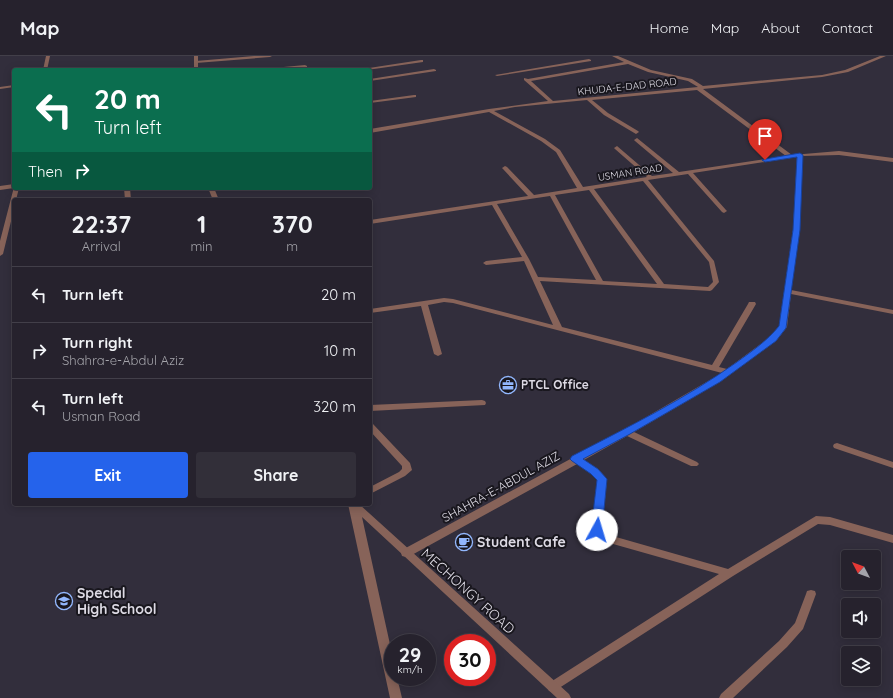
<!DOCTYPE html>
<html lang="en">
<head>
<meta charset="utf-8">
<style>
	:root { --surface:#26222d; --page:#322f39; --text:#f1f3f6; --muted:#a4a4aa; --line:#423f49; --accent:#2563eb }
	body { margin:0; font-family:Quicksand,sans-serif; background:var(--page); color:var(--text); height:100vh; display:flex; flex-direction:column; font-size:15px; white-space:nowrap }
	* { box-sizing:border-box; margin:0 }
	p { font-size:13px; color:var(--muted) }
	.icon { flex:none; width:22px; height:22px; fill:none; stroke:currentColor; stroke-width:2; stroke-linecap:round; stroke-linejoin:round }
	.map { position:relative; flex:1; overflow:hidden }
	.side { position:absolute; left:12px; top:142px; width:360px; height:308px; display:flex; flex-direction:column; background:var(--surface); border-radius:4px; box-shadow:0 2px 10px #0003,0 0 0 1px var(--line) }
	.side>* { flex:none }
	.top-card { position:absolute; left:12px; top:12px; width:360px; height:122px; border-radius:4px; box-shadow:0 2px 10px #0003,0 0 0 1px var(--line); background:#0b6e4f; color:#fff; overflow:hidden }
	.needle { width:26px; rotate:311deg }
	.tools { position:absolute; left:841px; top:494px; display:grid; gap:8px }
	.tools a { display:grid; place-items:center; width:40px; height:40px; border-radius:4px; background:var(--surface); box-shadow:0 2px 10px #0003,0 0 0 1px var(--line); font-size:20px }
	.speed { position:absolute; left:384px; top:578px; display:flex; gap:8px; font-size:20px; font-weight:700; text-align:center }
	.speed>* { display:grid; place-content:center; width:52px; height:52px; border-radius:50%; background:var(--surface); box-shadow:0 2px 10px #0003,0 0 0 1px var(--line); line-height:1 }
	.speed small { font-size:10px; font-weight:400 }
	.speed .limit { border:6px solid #d22; background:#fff; color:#111 }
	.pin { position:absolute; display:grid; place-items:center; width:34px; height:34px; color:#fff; margin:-41px -17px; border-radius:50% 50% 50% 0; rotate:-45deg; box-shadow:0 0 4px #0007 }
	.pin .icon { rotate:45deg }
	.me { position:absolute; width:44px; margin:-22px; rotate:6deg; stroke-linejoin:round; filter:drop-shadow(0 0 3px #0008) }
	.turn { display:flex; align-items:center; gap:14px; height:84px; padding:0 16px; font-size:18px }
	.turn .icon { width:52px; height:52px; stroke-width:2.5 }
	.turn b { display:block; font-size:28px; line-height:34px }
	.then { display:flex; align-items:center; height:38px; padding:0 16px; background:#0003; gap:8px; font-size:15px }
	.eta { display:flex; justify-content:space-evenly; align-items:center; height:68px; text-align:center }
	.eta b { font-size:24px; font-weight:700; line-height:28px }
	.primary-button { display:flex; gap:8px; margin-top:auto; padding:8px 16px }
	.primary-button a { flex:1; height:46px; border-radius:4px; background:var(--accent); color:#fff; font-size:16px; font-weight:700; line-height:46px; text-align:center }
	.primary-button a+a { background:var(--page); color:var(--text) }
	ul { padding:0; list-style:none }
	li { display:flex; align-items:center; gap:12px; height:56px; padding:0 16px; border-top:1px solid var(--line) }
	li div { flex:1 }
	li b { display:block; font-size:15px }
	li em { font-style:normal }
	header { display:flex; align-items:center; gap:24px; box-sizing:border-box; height:56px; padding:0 20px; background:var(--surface); border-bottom:1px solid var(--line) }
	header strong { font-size:19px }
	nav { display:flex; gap:22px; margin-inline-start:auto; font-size:14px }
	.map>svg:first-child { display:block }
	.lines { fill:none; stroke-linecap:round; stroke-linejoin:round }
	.minor { fill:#876359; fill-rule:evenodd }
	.tertiary { fill:#876359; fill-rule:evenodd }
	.route { fill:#2563eb; stroke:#184099 }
	.labels { text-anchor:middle; stroke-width:4; stroke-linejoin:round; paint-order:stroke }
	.far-street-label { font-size:10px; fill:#dddae4; stroke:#19171e }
	.poi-label { font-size:12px; font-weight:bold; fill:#dddae4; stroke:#19171e; text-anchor:start }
	.street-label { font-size:12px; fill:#dddae4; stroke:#19171e }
	.near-poi-label { font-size:14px; font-weight:bold; fill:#dddae4; stroke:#19171e; text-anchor:start }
	.near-street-label { font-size:14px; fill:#dddae4; stroke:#19171e }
</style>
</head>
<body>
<header>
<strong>Map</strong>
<nav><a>Home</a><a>Map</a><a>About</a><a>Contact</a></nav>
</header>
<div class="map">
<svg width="893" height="642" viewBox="0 0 893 642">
	<rect width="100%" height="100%" fill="#322e3c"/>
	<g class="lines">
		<!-- minor -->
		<path class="minor" d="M46,0H50L47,14H43Z
			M254,0H272L270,1L196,7L194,6L196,5Z
			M612,0H618L651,14L692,23L703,30L822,19L845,14L880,0H886L848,16L822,21L703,33L792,99L839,95L893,102V106L839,99L803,100L799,174L791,234L893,254V258L791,238L787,271L776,285L720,326L634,376L697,406L699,408L697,410H691L627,380L584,404L598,413L607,423L602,473L609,479L728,513L816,460L830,461L893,479V487L830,469L818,468L733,520L553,636L549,635L547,631L549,627L719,518L606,486L597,481L592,474L597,424L592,417L577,408L410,500L406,501L402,500L401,497L402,494L624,374L722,317L453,247L444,246L428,249L442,298L438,300L434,298L421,250L370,257V253L444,242L453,243L553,269L524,205L486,209L483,207L486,205L522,201L492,149L370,168V164L528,140L503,113L502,112L505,110L507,111L534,139L577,132L556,96L541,85L489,56L370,77V73L489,53L548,45L524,24V22L528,23L624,6ZM628,8L648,16L688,25L698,31L553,45L531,25ZM697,34L786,100L679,116L637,82L634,84L635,85L673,117L652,120L617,90L614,92L615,93L647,121L583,131L560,94L545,83L494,55L515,51L587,44L604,59L636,78L639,76L638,75L608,57L592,44ZM797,101L793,174L779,271L770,281L727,313L719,311L756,248L755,246H749L748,248L712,309L562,271L540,225L710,235L712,234L719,226L714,205L648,124L688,118L722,156L724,157L727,155L726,154L693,117ZM643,125L709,206L713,226L708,231L664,228L594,133ZM589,134L657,228L603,225L555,139ZM550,140L596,224L538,221L529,203L497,148Z
			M589,3L591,4V5L497,20L495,19Z
			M421,4H423V6L367,14H356Z
			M305,9L307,10V11L276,14H260L262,13Z
			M434,13L436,14V15L370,25V23Z
			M14,29V31L0,33V31Z
			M414,39H416V41L370,47V45Z
			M14,131V132H19L16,144H14V153L3,198L0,200V185Z
			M124,132H130L131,144H125Z
			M482,344L485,345L486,347L485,349L370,355V349Z
			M370,367L373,368L410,407L412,414L405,420L370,438V431L399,416L402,413V410L370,375Z
			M837,387L893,406V412L834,392L833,390L834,388Z
			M811,534L815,535L816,538L803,573L787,591L733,642H719L721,638L779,585L795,567L806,538L807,535Z"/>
		<!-- tertiary -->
		<path class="tertiary" d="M194,0H198V14H194Z
			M14,128V132L0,134V130Z
			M208,132H214L219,144H213Z
			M348,448H359L569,638L571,642H557L362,461L393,602V621H397L402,642H390Z"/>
	</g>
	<!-- route -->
	<path class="route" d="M800,97L803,99L800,174L786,272L776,285L720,326L630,378L583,403L598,413L607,423L602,474L601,477L597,478L593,477L591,474L597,424L591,418L572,405L570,403L572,400C628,371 685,343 737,306C752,295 767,285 779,270L793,174L797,101L765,106L762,104L765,103Z"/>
	<!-- icons -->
	<defs>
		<g id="office-ring" transform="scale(0.9)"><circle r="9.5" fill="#19171e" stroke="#92b7fd" stroke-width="1.5"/><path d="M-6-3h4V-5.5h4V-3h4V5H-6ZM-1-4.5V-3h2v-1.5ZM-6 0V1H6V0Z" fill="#92b7fd"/></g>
		<g id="cafe-ring" transform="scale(0.9)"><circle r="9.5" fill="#19171e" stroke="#92b7fd" stroke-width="1.5"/><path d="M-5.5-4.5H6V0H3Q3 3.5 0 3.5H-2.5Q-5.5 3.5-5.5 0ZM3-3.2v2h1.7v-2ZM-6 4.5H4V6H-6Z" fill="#92b7fd"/></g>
		<g id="school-ring" transform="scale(0.9)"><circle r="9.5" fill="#19171e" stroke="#92b7fd" stroke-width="1.5"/><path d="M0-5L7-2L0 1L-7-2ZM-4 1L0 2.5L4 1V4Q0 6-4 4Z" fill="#92b7fd"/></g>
	</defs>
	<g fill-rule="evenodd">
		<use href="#office-ring" x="508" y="329"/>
		<use href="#cafe-ring" x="464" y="486"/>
		<use href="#school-ring" x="64" y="545"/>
	</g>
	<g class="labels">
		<!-- far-street labels -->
		<g class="far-street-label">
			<text transform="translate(627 30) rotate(-6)" y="4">KHUDA-E-DAD ROAD</text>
			<text transform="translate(630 116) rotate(-9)" y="4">USMAN ROAD</text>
		</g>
		<!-- poi labels -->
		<g class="poi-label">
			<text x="521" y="333">PTCL Office</text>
		</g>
		<!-- street labels -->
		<g class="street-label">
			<text transform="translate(501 431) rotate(-29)" y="4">SHAHRA-E-ABDUL AZIZ</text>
		</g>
		<!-- near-poi labels -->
		<g class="near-poi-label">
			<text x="477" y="491">Student Cafe</text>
			<text x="77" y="542">Special<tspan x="77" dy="16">High School</tspan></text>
		</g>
		<!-- near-street labels -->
		<g class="near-street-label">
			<text transform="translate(468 535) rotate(42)" y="5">MECHONGY ROAD</text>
		</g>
	</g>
</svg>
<div class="tools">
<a><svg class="needle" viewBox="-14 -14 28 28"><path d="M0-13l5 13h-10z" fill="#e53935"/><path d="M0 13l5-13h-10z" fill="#a4a4aa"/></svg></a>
<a><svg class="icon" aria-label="sound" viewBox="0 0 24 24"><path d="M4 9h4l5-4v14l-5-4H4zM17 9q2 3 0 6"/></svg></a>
<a><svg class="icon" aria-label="layers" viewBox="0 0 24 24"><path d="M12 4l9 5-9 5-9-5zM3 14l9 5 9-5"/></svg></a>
</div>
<div class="speed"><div>29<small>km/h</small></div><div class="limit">30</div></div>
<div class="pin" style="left:765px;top:104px;background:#d93025"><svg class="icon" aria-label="arrive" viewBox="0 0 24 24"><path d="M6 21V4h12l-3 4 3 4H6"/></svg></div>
<svg class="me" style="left:597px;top:474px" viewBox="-20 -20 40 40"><circle r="19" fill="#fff"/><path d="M0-13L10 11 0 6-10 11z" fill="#2563eb"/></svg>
<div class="top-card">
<div class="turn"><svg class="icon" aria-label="left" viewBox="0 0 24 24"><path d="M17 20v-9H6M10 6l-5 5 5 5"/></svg><div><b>20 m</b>Turn left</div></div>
<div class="then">Then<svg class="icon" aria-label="right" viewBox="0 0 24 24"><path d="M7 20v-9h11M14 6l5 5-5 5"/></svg></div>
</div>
<section class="side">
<div class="eta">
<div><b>22:37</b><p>Arrival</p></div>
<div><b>1</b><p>min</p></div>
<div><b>370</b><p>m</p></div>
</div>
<ul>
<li><svg class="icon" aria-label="left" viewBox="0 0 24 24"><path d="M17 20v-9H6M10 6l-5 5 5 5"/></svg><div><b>Turn left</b></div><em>20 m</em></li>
<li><svg class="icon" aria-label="right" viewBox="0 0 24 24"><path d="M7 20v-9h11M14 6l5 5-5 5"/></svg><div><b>Turn right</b><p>Shahra-e-Abdul Aziz</p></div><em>10 m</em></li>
<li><svg class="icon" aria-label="left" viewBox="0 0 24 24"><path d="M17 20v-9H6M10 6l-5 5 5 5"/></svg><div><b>Turn left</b><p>Usman Road</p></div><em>320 m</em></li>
</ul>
<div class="primary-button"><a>Exit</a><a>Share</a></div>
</section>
</div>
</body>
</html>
